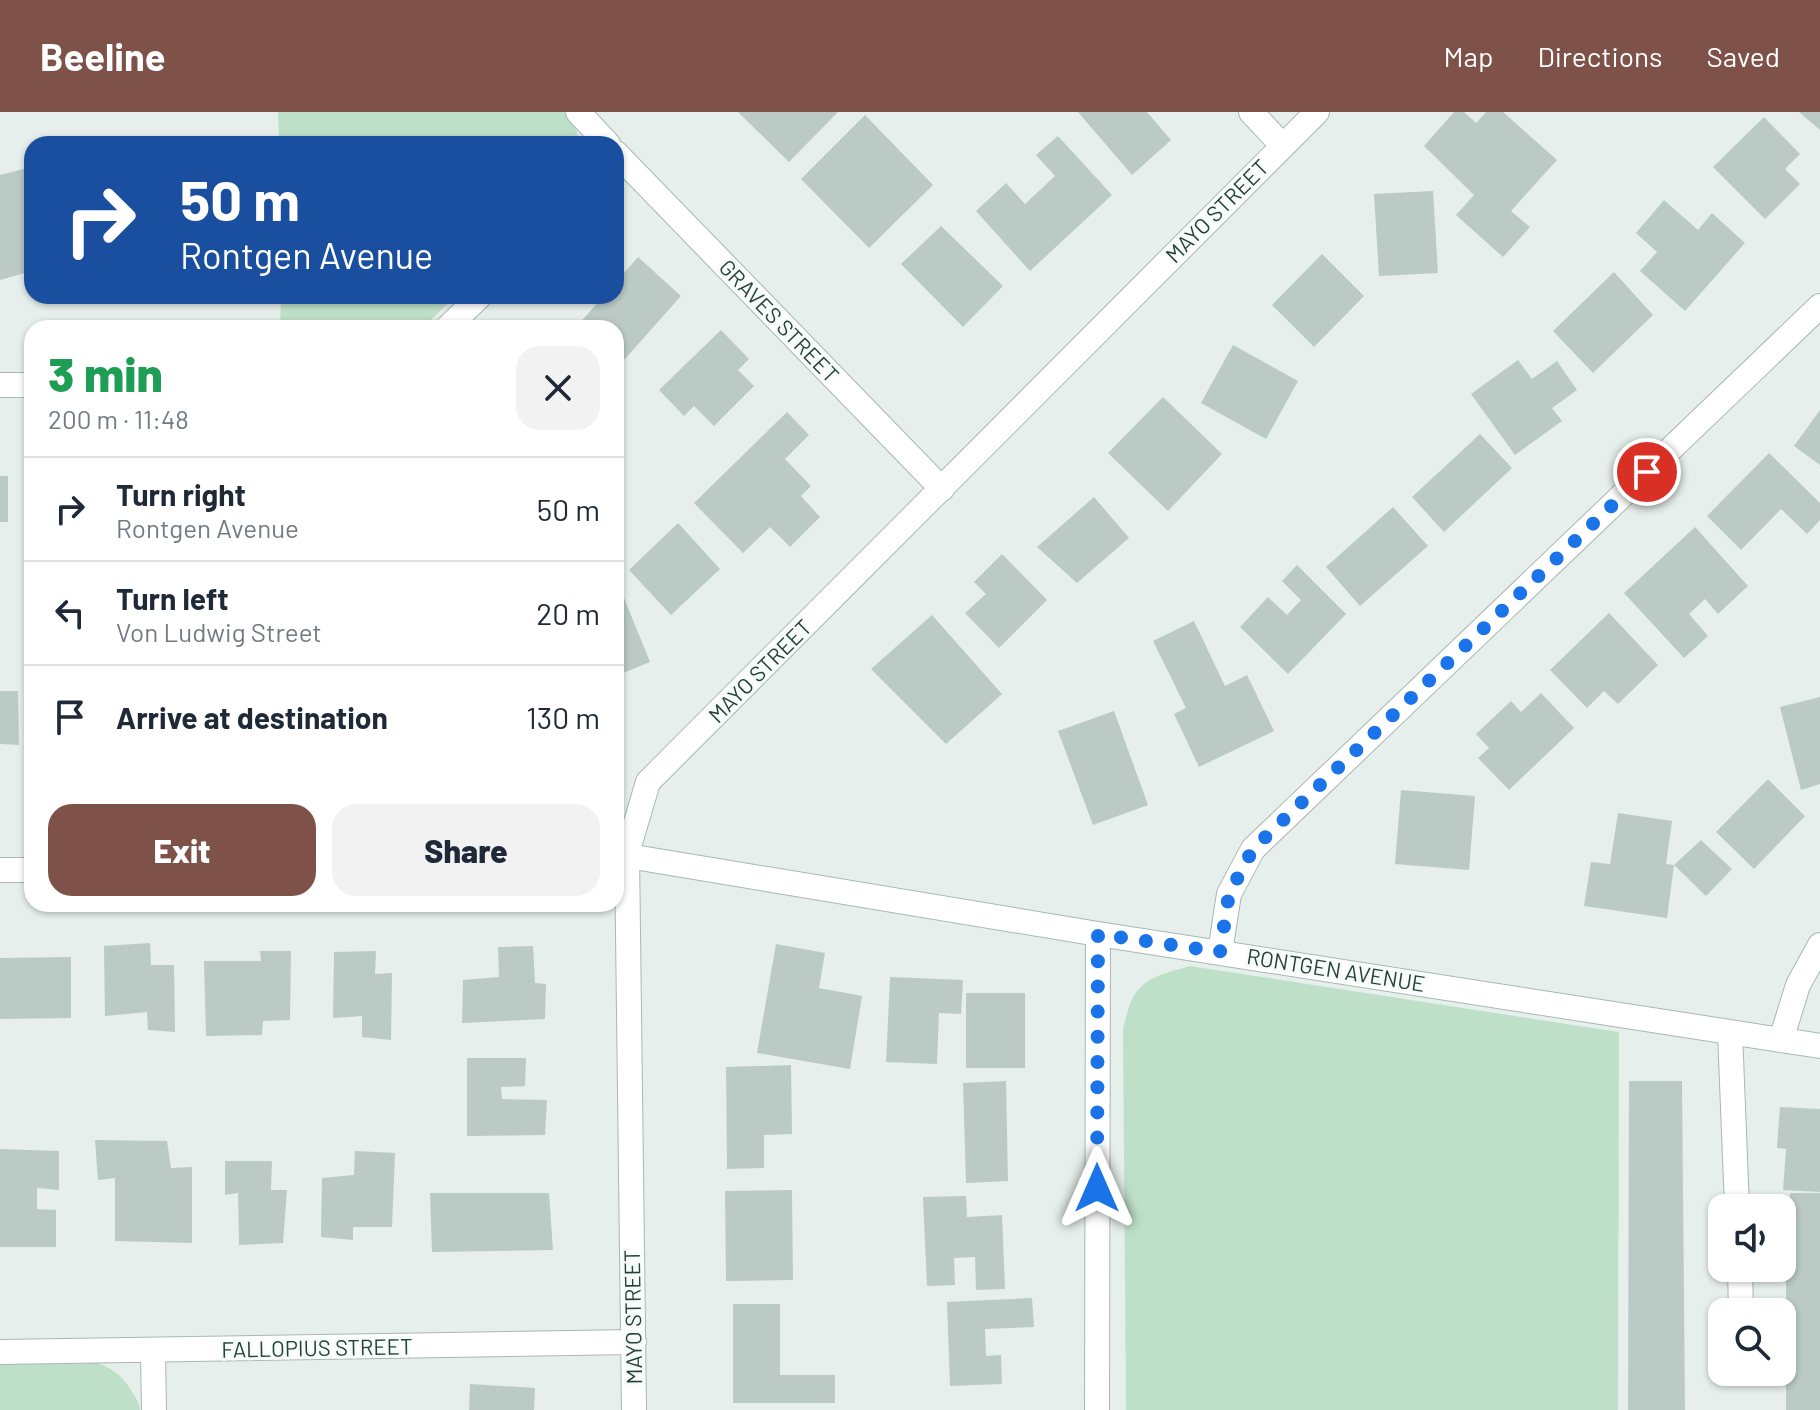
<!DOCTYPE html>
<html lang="en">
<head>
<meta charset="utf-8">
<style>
	:root { --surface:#fff; --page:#f2f2f3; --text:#1f2937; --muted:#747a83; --line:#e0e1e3; --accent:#7f5249 }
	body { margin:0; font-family:Barlow,sans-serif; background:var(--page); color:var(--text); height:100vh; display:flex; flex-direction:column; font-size:30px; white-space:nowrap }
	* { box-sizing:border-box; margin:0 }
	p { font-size:26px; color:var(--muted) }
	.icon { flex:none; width:44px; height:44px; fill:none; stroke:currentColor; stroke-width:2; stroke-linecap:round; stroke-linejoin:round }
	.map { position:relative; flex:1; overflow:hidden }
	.drawer { position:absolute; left:24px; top:208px; width:600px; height:592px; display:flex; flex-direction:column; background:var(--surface); border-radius:24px; box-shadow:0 2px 6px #0004 }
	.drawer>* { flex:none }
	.guide { position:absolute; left:24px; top:24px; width:600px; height:168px; border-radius:24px; box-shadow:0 2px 6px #0004; background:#1a4fa0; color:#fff; overflow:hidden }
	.tools { position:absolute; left:1708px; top:1082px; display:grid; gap:16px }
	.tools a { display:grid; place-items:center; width:88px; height:88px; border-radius:16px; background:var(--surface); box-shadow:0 2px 6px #0004; font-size:40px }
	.pin { position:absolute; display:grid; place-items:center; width:68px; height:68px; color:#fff; margin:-34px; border:4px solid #fff; border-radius:50%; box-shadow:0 2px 8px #0007 }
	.me { position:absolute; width:88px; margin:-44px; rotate:0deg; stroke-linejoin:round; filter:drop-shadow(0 0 6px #0008) }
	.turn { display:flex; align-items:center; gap:28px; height:168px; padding:0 24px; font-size:36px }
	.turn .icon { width:104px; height:104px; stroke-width:2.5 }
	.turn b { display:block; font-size:56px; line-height:68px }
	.round { display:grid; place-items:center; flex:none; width:84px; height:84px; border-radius:24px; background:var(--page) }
	.headline { display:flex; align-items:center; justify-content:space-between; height:136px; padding:0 24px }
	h1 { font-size:48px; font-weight:800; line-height:60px; color:#1e9e55 }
	.action { display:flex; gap:16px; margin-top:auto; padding:16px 24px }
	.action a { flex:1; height:92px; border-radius:24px; background:var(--accent); color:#fff; font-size:32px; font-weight:800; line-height:92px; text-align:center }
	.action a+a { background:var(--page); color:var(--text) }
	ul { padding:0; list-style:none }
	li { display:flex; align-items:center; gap:24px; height:104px; padding:0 24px; border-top:2px solid var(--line) }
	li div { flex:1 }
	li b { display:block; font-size:30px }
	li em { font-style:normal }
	header { display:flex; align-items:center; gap:48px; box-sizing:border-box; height:112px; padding:0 40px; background:var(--accent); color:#fff }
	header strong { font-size:38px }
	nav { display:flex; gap:44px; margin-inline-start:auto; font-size:28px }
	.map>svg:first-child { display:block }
	.green { fill:#bfe0c8 }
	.building { fill:#bbcac4 }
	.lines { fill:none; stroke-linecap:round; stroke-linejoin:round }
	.minor-casing { stroke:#a8b8b2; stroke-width:26 }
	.minor { stroke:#fff; stroke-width:24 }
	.route { stroke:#1a73e8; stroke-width:14; stroke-dasharray:0 25.2 }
	.labels { text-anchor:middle; stroke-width:6; stroke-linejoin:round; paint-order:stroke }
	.street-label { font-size:22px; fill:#24423a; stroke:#f7fbf9 }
</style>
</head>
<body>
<header>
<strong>Beeline</strong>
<nav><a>Map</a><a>Directions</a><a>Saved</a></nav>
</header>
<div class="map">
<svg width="1820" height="1298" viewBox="0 0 1820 1298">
	<rect width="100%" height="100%" fill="#e6efeb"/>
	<!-- green -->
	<path class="green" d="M278,0H570L581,32H279Z
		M281,184H455L423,216H280Z
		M1190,854L1619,920L1618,1298H1126L1123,917C1134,869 1144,867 1190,854Z
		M0,1248C43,1248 103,1234 129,1275C134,1283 139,1289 140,1298H0Z"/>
	<!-- building -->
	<path class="building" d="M738,0H838L789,50Z
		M1078,0H1147L1171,28L1132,63Z
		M1454,0H1464L1476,11L1486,0H1503L1557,48L1511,99L1530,115L1503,145L1456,103L1474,83L1424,34Z
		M1799,0H1820V18Z
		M865,3L933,73L869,136L801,67Z
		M1764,5L1800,42L1785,57L1800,72L1765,107L1713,55Z
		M1058,24L1112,83L1030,159L976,99L1006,71L1025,92L1055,64L1036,43Z
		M27,56L32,72V159L0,168V63Z
		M1433,79L1438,161L1379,164L1374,82Z
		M1664,88L1698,118L1712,101L1745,131L1685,199L1640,159L1657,140L1636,121Z
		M941,114L1003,174L963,215L901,152Z
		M1322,142L1364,184L1314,235L1272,193Z
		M638,145L681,184L616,257V216H575L604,184H616V170Z
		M1614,160L1653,203L1593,261L1553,219Z
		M721,218L749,247L738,258L754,274L714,314L694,294L684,304L659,278Z
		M1233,233L1298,269L1266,327L1201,291Z
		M1518,248L1532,267L1557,249L1577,278L1552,296L1562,309L1515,343L1471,282Z
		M1163,285L1222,342L1168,399L1108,341Z
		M1820,298V353L1794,334Z
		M787,300L809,323L785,347L811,374L801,384L820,405L790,435L770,415L743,441L694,391Z
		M1480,322L1512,356L1444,420L1412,385Z
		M1769,341L1820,391V408L1807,422L1781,397L1741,438L1707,404Z
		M0,364H8V410H0Z
		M1094,385L1129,426L1077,471L1037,435Z
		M1393,395L1428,434L1360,494L1326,455Z
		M678,411L720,457L671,503L629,458Z
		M1695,415L1748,474L1718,502L1705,487L1689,502L1708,524L1684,546L1624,481Z
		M1002,442L1047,488L999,536L965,501L986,482L974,470Z
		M1297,453L1346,502L1288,562L1240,515L1268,485L1287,503L1301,488L1282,469Z
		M620,476L650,550L616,564V478Z
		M1609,501L1658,553L1618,592L1604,579L1587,596L1550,558Z
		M932,503L1002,582L946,632L871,557Z
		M1194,509L1225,574L1247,563L1274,619L1199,655L1174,602L1186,596L1153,529Z
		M0,579H18L19,633L0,632Z
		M1541,581L1574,616L1509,678L1478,646L1489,636L1476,622L1511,589L1521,600Z
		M1820,585V672L1801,678L1780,595Z
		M1114,599L1148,693L1093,713L1058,619Z
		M1768,667L1805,704L1754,757L1716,720Z
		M1401,678L1475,684L1469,758L1395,752Z
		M1618,701L1672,709L1666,752L1674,753L1667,806L1584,794L1591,750L1610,752Z
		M1701,728L1732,757L1706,784L1674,753Z
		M150,831L151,853H174L175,920L148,918L147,900L105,904L104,834Z
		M776,832L825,841L819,876L862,884L850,957L757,941Z
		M533,834L535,871L546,872L545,907L462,911L463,868L499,865L498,835Z
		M260,839H291L290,908L263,909L262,923L206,924L204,849H261Z
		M376,839L375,862L392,861L391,928L362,925V904L333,906L334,840Z
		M71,845V906L0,907V846Z
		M890,865L963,868L961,902L939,901L937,952L886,950Z
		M966,881H1025V956H966Z
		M467,946H526L525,974L501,975L502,987L547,988L545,1023L467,1024Z
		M791,953L792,1022L764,1023V1056L727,1057L726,955Z
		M1006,969L1008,1069L966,1071L963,971Z
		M1629,969H1682L1685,1298H1628Z
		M1780,995L1820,997V1080L1783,1078L1786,1037L1777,1036Z
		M95,1028L167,1029L171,1056L192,1055V1131L115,1129V1066L98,1068Z
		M0,1037L59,1039V1078L37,1076V1097L56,1098V1135H0Z
		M355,1039L395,1041L392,1115H353V1128L321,1125L322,1066L354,1063Z
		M225,1049H272L271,1078H287L283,1131L239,1133L238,1081L225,1083Z
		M792,1078L793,1168L726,1169L725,1079Z
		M430,1081H549L553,1138L432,1140Z
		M1790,1081H1820V1298H1786V1130Z
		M966,1084L967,1105L1002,1103L1005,1177L976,1178L975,1145L954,1146L955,1173L927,1174L923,1085Z
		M1032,1186L1034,1215L985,1217L986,1244L1001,1243L1002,1272L950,1274L947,1190Z
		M733,1192H780V1263H835V1291H733Z
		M470,1272L535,1276L534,1298H469Z"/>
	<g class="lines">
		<!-- minor casing -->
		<g class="minor-casing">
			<path id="minor" d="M578,0L608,32
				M1251,0L1282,33
				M616,41L942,377
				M447,216L480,184
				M0,273H32
				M616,742L1098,822L1820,934
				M0,758H32
				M1220,840L1229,782L1253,737L1820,194
				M1730,920L1737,1096
				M1781,928L1798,873L1820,833
				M1740,1156L1741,1200
				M0,1240L634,1230
				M153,1240L154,1298
				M634,1298L627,741L648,670L1317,0
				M1097,1298L1098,822"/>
		</g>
		<!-- minor -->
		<use href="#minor" class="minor"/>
	</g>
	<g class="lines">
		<!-- route -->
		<path class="route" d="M1097,1076L1098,822L1220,840L1229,782L1253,737L1647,360"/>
	</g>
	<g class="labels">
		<!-- street labels -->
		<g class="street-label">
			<text transform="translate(1217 99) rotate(-45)" y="8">MAYO STREET</text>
			<text transform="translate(779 209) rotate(46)" y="8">GRAVES STREET</text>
			<text transform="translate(760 559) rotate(-45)" y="8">MAYO STREET</text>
			<text transform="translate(1336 858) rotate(9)" y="8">RONTGEN AVENUE</text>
			<text transform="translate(633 1205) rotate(-91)" y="8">MAYO STREET</text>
			<text transform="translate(317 1236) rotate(-1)" y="8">FALLOPIUS STREET</text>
		</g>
	</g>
</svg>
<div class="tools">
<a><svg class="icon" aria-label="sound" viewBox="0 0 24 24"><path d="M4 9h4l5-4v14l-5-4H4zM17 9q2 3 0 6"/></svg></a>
<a><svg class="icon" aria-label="search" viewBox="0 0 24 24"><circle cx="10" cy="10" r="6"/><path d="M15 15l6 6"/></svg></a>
</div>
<div class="pin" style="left:1647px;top:360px;background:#d93025"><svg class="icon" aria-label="arrive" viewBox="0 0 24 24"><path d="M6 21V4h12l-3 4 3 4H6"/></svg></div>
<svg class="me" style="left:1097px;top:1076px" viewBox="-20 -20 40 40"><path d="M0-17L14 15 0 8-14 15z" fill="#1a73e8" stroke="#fff" stroke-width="4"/></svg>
<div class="guide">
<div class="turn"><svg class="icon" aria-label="right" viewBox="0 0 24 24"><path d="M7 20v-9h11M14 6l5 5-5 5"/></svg><div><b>50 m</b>Rontgen Avenue</div></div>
</div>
<section class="drawer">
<div class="headline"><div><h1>3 min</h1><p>200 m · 11:48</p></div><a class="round"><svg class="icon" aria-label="close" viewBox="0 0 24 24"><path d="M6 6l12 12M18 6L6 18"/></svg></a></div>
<ul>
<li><svg class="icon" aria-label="right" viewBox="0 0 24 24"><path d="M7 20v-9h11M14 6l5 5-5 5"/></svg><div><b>Turn right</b><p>Rontgen Avenue</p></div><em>50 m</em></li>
<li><svg class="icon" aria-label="left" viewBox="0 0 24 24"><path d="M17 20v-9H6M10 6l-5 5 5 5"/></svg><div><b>Turn left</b><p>Von Ludwig Street</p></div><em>20 m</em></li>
<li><svg class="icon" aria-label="arrive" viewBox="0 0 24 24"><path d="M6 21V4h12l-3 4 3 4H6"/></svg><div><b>Arrive at destination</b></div><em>130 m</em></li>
</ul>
<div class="action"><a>Exit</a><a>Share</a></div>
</section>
</div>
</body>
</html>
